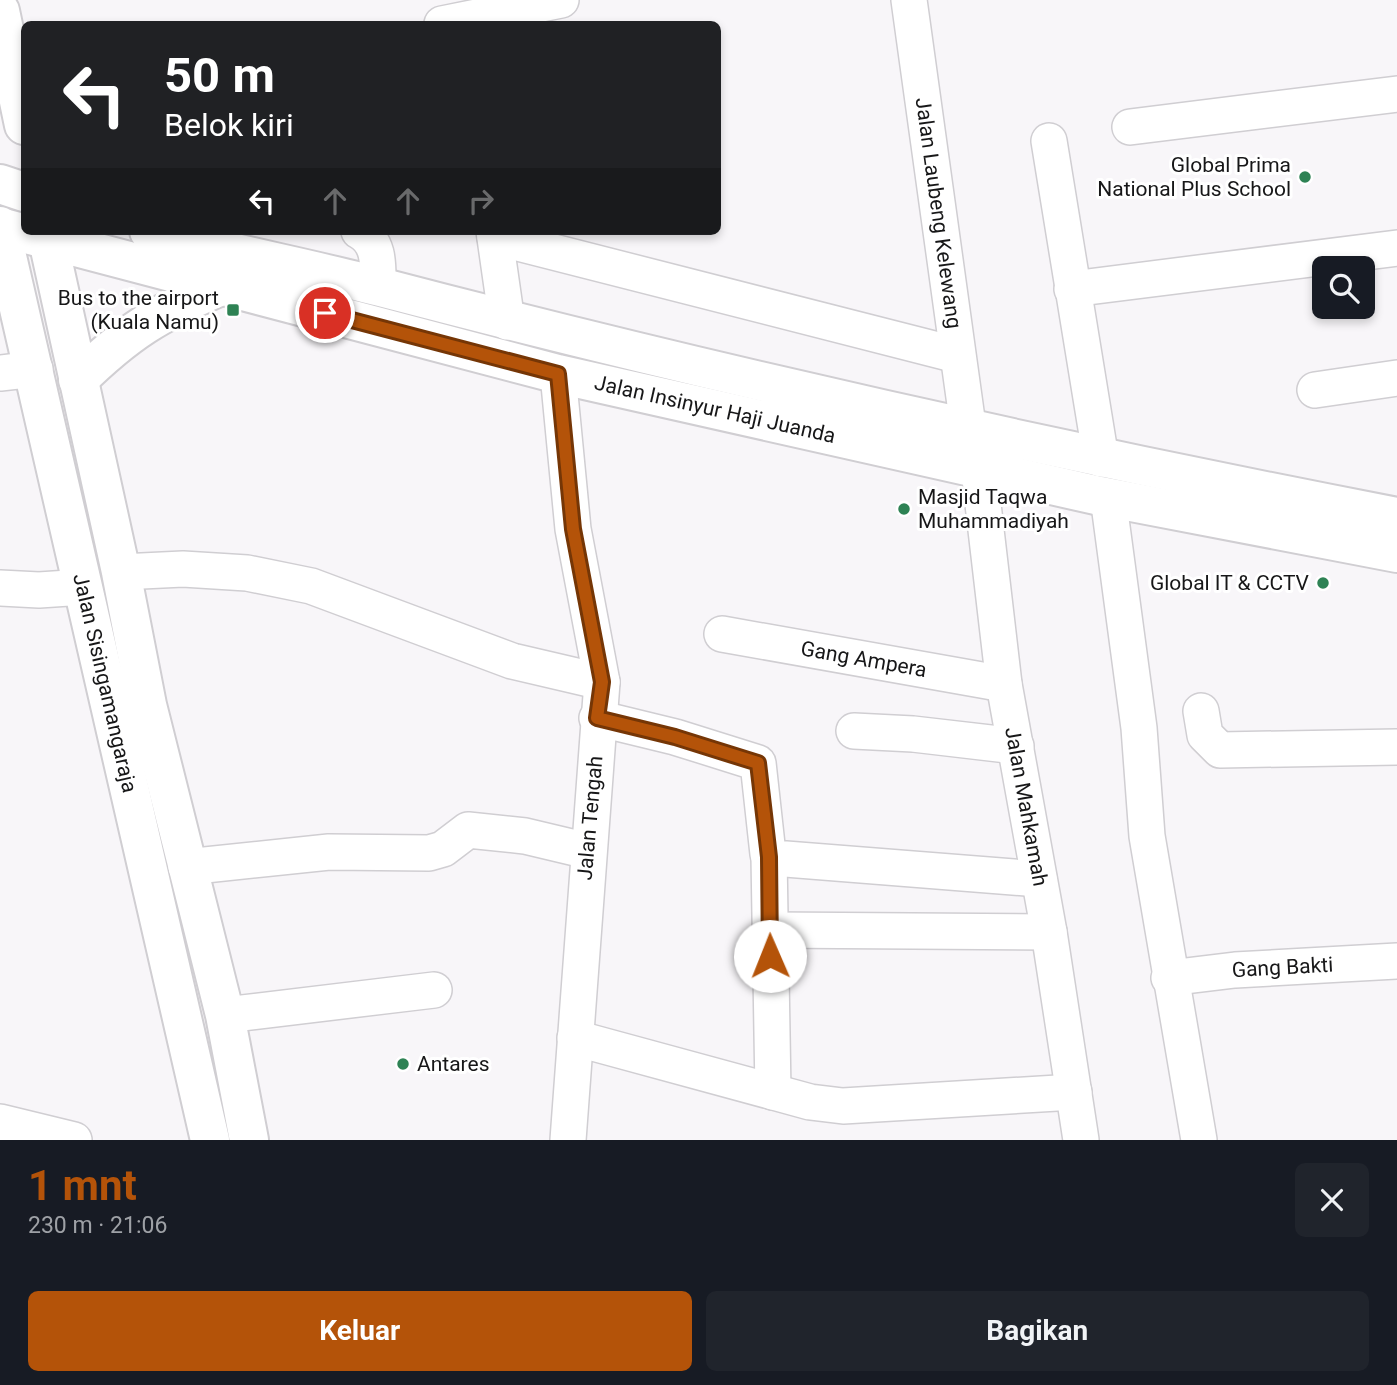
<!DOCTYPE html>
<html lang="id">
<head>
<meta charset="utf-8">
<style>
	:root { --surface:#171b24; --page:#20242c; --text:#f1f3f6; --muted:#9ea1a6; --accent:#b45309 }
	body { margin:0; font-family:Roboto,sans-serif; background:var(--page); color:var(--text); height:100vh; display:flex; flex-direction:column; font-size:26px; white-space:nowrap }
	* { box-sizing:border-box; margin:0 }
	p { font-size:23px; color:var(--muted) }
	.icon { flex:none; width:38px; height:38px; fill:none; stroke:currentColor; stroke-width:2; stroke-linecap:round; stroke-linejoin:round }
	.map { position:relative; height:1140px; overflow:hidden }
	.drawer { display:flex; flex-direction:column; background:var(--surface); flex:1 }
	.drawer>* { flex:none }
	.banner { position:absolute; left:21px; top:21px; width:700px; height:214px; border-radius:10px; box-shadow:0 4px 10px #0003; background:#202124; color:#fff; overflow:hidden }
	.buttons { position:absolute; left:1312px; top:256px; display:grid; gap:14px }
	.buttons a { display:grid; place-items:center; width:63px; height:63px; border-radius:10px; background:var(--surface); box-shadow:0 4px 10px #0003; font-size:35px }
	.pin { position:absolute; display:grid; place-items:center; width:60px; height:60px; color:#fff; margin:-30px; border:4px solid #fff; border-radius:50%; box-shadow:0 2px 7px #0007 }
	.me { position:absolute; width:77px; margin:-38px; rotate:359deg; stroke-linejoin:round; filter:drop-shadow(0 0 5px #0008) }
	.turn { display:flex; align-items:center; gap:24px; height:147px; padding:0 28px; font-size:32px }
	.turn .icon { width:91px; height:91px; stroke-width:2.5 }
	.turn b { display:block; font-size:49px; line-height:60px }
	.lanes { display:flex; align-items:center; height:66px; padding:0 28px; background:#0003; justify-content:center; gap:35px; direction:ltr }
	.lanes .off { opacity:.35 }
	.round { display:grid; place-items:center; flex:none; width:74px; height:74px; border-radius:10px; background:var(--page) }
	.headline { display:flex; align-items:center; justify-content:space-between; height:119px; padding:0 28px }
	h1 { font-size:42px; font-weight:700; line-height:52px; color:var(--accent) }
	.button { display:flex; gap:14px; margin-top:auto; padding:14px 28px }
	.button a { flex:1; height:80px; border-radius:10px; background:var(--accent); color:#fff; font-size:28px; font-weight:700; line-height:80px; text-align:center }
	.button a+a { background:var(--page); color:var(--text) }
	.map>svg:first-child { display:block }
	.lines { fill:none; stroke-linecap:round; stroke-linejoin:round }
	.minor-casing { stroke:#d0ced2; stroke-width:38 }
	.major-casing { stroke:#d0ced2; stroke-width:42 }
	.minor { stroke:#fff; stroke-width:35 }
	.major { stroke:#fff; stroke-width:38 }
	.route-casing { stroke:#753606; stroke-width:18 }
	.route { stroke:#b45309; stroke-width:12 }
	.poi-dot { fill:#2e8254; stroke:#fff; stroke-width:2.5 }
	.labels { text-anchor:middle; stroke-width:6; stroke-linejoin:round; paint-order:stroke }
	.poi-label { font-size:21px; fill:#171718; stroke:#fff; text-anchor:end }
	.street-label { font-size:21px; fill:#171718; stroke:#fff }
</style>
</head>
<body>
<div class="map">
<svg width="1397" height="1140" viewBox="0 0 1397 1140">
	<rect width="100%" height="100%" fill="#f8f6f9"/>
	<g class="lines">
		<!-- minor casing -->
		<g class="minor-casing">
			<g id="minor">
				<path id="s1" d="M909,0L968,426"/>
				<path d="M442,24L561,0"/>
				<path d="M1130,127L1397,94"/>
				<path d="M1049,141L1101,459"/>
				<path d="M359,231C380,242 378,266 378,286"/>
				<path d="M494,231L507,322"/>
				<path d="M495,237L957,355"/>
				<path d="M1072,289L1397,248"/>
				<path d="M0,373L35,369"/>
				<path d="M558,374L573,529L602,682L568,1140"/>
				<path d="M1315,390L1397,378"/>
				<path id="s2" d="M979,470L1004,684L1049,932L1081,1140"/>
				<path d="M1108,497L1139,728L1147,836L1199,1140"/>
				<path d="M121,572L183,569L247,573L311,586L512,661L602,682"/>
				<path d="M0,588L39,590L84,587"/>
				<path id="s3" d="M722,634L1004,684"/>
				<path d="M1201,711L1205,735L1220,750L1397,747"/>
				<path d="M597,718L675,737L758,763L768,854L773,858L1039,879"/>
				<path d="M854,731L913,734L1016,746"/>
				<path d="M769,857L773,1092"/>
				<path d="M186,867L329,852L429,853L443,849L468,830L525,836L588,851"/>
				<path d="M770,930L1049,932"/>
				<path id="s4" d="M1169,978L1235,970L1397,961"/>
				<path d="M225,1015L434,990"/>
				<path d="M575,1038L810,1102L843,1106L1074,1092"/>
				<path d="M0,1122L74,1140"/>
			</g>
		</g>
		<!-- major casing -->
		<g class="major-casing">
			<g id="major">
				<path d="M0,11L24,125"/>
				<path d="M0,184L24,192"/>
				<path id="s5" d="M0,226L210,1140"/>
				<path id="s6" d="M0,227L558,374L1100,496L1397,553"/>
				<path d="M46,231L121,572L147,705L225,1015L249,1140"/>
				<path d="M149,231C225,253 304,267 380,287C716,375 1056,451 1397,517"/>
				<path d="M78,380C127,332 158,313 221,286"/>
			</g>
		</g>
		<!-- minor -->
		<use href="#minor" class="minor"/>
		<!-- major -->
		<use href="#major" class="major"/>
	</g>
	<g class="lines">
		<!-- route casing -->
		<g class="route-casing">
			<path id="route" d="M325,313L558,374L573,529L602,682L597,718L675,737L758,763L769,857L770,956"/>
		</g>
		<!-- route -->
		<use href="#route" class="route"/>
	</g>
	<!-- markers -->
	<g class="poi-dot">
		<circle cx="1305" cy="177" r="7"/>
		<rect x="226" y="303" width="14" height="14" rx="3.5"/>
		<circle cx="904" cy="509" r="7"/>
		<circle cx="1323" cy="583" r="7"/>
		<circle cx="403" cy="1064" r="7"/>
	</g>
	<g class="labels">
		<!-- poi labels -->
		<g class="poi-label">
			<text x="1291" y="172">Global Prima<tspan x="1291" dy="24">National Plus School</tspan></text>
			<text x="219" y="305">Bus to the airport<tspan x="219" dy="24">(Kuala Namu)</tspan></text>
			<text x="918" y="504" text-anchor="start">Masjid Taqwa<tspan x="918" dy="24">Muhammadiyah</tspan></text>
			<text x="1309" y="590">Global IT &amp; CCTV</text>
			<text x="417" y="1071" text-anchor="start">Antares</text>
		</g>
		<!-- street labels -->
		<g class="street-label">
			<text dy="7" stroke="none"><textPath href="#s1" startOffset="215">Jalan Laubeng Kelewang</textPath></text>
			<text dy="7" stroke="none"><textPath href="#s6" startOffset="738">Jalan Insinyur Haji Juanda</textPath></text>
			<text dy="7" stroke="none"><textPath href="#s3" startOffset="144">Gang Ampera</textPath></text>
			<text dy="7" stroke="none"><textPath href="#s5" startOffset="469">Jalan Sisingamangaraja</textPath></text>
			<text dy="7" stroke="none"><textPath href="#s2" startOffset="340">Jalan Mahkamah</textPath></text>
			<text transform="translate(590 818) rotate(-85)" y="7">Jalan Tengah</text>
			<text dy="7" stroke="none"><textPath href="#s4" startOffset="114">Gang Bakti</textPath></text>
		</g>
	</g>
</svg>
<div class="buttons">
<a><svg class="icon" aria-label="search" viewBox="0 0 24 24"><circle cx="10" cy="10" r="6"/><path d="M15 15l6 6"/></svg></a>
</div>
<div class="pin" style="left:325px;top:313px;background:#d93025"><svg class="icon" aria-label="arrive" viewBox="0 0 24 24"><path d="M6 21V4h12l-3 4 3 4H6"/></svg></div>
<svg class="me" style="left:770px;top:956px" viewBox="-20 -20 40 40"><circle r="19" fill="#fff"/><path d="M0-13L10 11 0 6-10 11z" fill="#b45309"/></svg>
<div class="banner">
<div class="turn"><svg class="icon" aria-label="left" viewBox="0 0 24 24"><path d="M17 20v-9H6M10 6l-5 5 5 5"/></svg><div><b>50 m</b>Belok kiri</div></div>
<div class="lanes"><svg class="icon" aria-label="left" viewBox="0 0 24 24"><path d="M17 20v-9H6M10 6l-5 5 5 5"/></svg><svg class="icon off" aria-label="ahead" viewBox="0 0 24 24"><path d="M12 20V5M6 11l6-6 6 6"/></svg><svg class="icon off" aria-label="ahead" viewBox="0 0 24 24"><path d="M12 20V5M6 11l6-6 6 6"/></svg><svg class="icon off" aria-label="right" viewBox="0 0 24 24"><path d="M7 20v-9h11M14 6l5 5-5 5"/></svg></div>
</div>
</div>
<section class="drawer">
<div class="headline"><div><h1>1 mnt</h1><p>230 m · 21:06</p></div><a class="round"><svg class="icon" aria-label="close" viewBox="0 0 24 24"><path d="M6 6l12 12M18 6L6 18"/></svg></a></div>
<div class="button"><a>Keluar</a><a>Bagikan</a></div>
</section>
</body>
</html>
